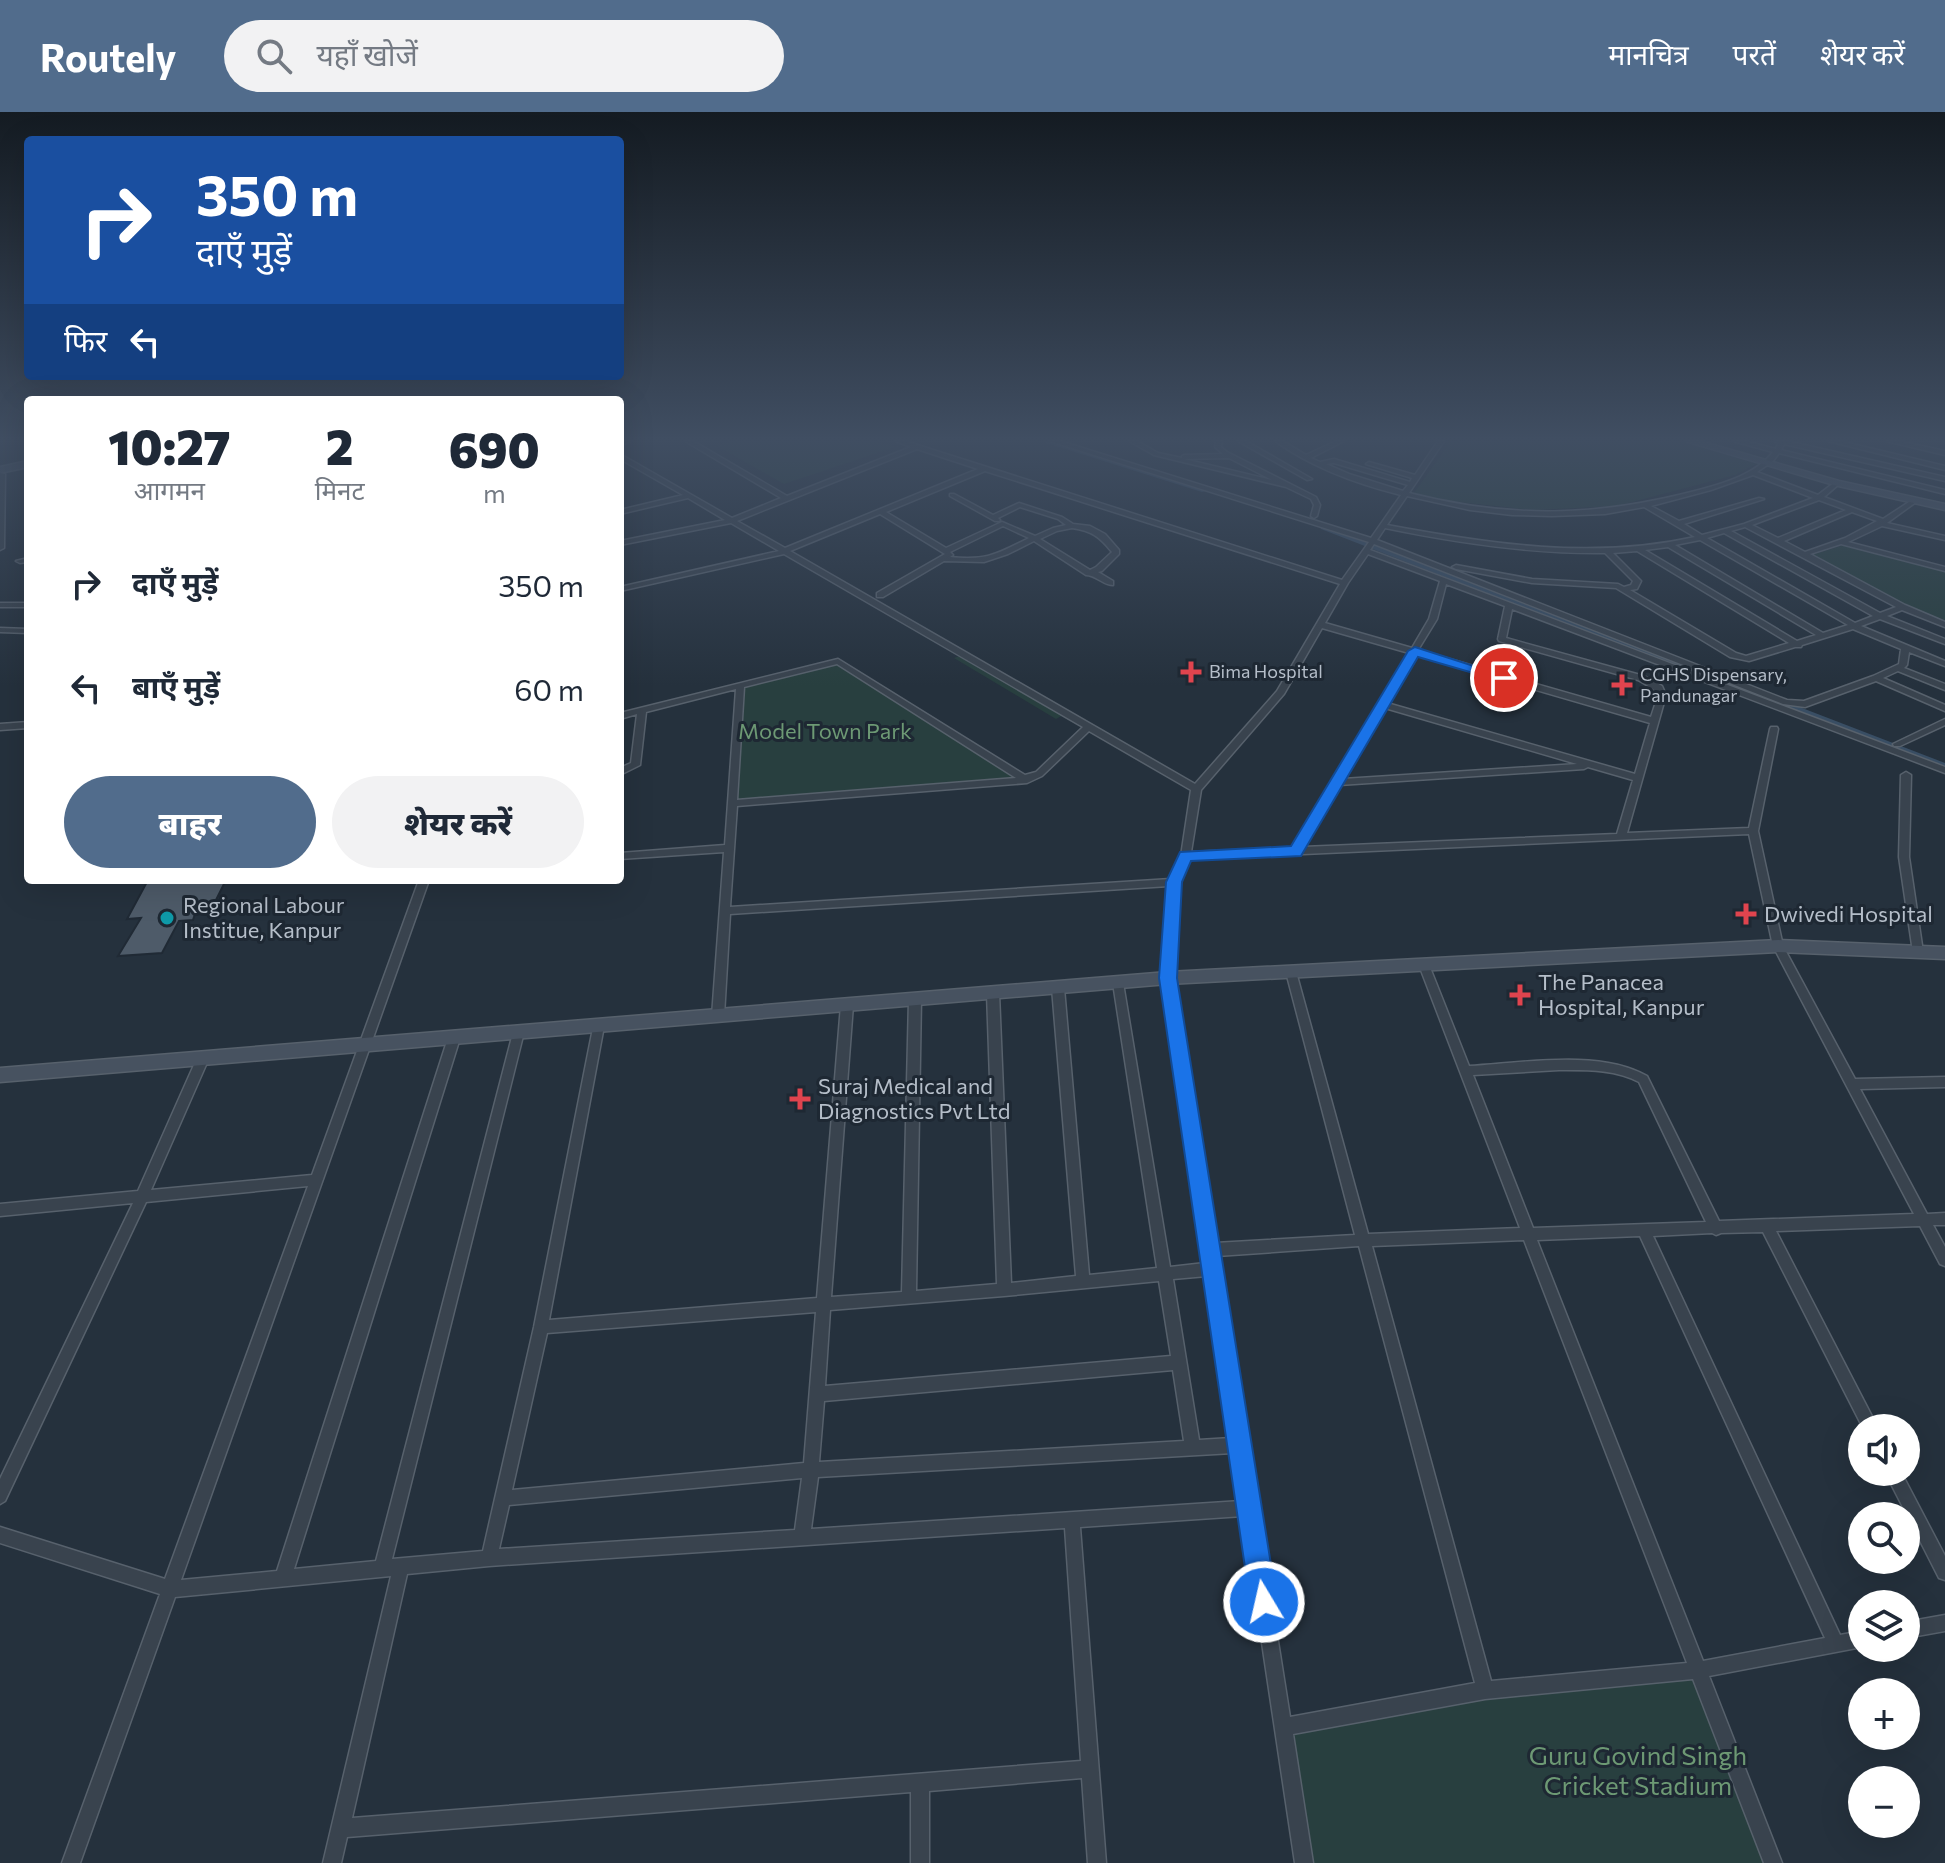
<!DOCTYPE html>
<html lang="hi">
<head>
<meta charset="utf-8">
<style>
	:root { --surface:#fff; --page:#f2f2f3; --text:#1f2937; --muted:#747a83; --accent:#516c8c }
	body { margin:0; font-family:Commissioner,"Noto Sans Devanagari",sans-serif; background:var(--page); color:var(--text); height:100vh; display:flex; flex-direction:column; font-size:30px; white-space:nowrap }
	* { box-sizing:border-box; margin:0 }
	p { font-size:26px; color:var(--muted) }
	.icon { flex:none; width:44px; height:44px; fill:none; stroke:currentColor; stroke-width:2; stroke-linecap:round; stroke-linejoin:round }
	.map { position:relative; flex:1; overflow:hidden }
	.details { position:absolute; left:24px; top:284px; width:600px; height:488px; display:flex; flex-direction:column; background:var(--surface); border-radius:8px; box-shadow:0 8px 32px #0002 }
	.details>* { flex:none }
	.hud { position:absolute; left:24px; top:24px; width:600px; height:244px; border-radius:8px; box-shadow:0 8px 32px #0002; background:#1a4fa0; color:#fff; overflow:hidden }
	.fabs { position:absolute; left:1848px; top:1302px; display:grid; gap:16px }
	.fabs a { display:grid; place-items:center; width:72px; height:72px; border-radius:50%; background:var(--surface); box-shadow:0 8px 32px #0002; font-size:40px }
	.pin { position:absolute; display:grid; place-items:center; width:68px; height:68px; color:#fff; margin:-34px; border:4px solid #fff; border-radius:50%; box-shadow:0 2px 8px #0007 }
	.me { position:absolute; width:88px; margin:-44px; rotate:351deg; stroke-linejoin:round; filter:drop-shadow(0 0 6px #0008) }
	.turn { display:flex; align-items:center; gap:28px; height:168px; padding:0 40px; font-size:36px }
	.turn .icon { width:104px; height:104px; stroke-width:2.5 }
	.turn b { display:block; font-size:56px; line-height:68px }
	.then { display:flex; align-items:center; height:76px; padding:0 40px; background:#0003; gap:16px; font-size:30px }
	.eta { display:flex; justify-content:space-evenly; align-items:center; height:136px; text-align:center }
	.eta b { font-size:48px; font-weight:800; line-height:56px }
	.button { display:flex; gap:16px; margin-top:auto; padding:16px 40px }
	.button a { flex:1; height:92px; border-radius:48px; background:var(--accent); color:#fff; font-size:32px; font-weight:800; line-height:92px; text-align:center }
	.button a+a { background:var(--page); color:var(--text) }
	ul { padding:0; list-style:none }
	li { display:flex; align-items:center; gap:24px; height:104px; padding:0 40px }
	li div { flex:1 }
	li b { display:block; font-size:30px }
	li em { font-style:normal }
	header { display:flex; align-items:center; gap:48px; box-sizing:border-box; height:112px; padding:0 40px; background:var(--accent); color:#fff }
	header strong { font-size:38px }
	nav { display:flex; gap:44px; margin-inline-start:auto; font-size:28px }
	.search { width:560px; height:72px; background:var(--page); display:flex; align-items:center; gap:20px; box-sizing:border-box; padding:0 28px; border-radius:44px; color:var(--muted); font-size:30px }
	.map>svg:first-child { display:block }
	.green { fill:#283f3f }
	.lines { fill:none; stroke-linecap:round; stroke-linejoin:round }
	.canal { fill:#394e64; fill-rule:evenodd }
	.building { fill:#4e5b69; stroke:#202a35; stroke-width:2 }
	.street-casing { stroke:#57616c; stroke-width:3 }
	.secondary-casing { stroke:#57616c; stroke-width:3 }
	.street { fill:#39434e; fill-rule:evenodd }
	.secondary { fill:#475260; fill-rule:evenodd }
	.route { fill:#1a73e8; stroke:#114b97; stroke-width:2 }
	.health-dot { fill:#e0444e; stroke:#1e2833; stroke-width:3 }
	.culture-dot { fill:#0f9aa8; stroke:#1e2833; stroke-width:3 }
	.labels { text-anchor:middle; stroke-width:6; stroke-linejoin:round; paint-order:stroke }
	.far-poi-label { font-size:18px; fill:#b5bec9; stroke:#1e2833; text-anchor:start }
	.park-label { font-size:22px; fill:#6d9974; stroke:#1e2833 }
	.poi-label { font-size:22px; fill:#b5bec9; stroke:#1e2833; text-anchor:start }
	.near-park-label { font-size:26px; fill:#6d9974; stroke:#1e2833 }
</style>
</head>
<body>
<header>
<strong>Routely</strong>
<div class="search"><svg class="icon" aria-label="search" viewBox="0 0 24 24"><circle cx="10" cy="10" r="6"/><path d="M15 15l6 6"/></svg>यहाँ खोजें</div>
<nav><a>मानचित्र</a><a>परतें</a><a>शेयर करें</a></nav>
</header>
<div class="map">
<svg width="1945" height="1751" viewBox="0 0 1945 1751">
	<rect width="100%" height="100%" fill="#25313d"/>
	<!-- green -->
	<path class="green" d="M730,329H874L895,335L784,372L717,334Z
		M1451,329H1682L1756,352L1735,363L1617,394L1534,398L1450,389L1414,381Z
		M1844,433L1945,458V508L1910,496L1812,443Z
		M962,543L1063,603L1056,607L954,546Z
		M838,549L1024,667L733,691L740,574Z
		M1698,1558L1776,1751H1304L1283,1615Z"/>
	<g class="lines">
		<!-- canal -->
		<path class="canal" d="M1040,329H1053L1209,378L1202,380Z
			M1321,413H1327L1945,651V659L1321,417Z"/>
	</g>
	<!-- building -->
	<path class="building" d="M148,768H226L211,798L196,799L193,808L179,809L162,841L118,844L141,806L127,807Z"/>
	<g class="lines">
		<!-- street casing -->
		<g class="street-casing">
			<path id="street" d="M622,329H631L620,334Z
				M685,329H693L787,384L911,335L895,329H905L1342,468L1369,430L1050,329H1060L1371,426L1401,383C1357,372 1311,355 1275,329H1283L1306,343L1336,329H1344L1311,346L1320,350L1334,347L1410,370L1412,366L1366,352L1369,350L1415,363L1438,329H1444L1409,381C1511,407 1597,405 1699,378C1725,371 1756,362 1773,340L1733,329H1745L1776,337L1778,331L1775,329H1787L1945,365V369L1784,332L1781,338L1945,378V382L1779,341L1773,349L1757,360L1818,383L1835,370H1839V372L1824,385L1883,407L1912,388H1916V390L1887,411L1945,424V428L1882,414L1848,430L1945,455V459L1841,432L1810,442L1905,493L1945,510V515L1902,498L1887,504L1945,527V532L1880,507L1861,514L1945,549V554L1909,540L1907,553L1904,556L1945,572V578L1898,559L1883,566L1945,593V599L1876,569L1805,595L1783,592L1374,432L1370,438L1945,655V661L1512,497L1506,526L1644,564L1662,574L1666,583L1627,721L1749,716L1770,617L1771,615H1777L1778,617L1758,719L1783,834L1855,967L1945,965V975L1860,977L1927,1102L1945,1101V1113H1933L1945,1135V1154L1940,1152L1920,1114L1776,1119L1878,1316H1863L1763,1120L1721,1121L1716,1123L1712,1121L1653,1124L1840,1523L1862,1519V1535L1709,1564L1782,1751H1764L1693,1567L1485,1587L1293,1622L1313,1751H1295L1243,1404L1080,1415L1106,1751H1088L1082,1666L929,1679V1751H911V1680L347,1725L341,1751H323L391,1464L175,1485L80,1751H62L160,1482L0,1431V1415L165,1467L308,1074L146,1090L5,1389L0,1392V1367L133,1091L0,1104V1092L138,1079L197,946L199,943H207L209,946L151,1078L312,1063L419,768H429L181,1468L277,1459L448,926L450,923H458L460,926L294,1457L376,1449L514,917H522L524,920L392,1447L483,1439L534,1215L594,911H602L604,914L549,1208L817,1186L841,893L843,890H851L853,893L831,1185L902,1180L909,887L911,884H919L921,887L916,1179L997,1172L987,881L989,878H997L999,881L1011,1171L1076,1164L1052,876L1054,873H1062L1064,876L1089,1163L1157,1156L1113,871L1114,868H1122L1123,871L1170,1155L1205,1151L1163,866L1169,774L730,802L724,904L722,907H714L712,904L724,740L620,747V741L725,733L736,577L646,600L640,653L620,663V656L631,651L637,602L620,607V601L838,547L1025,663L1036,660L1083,615L784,442L620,479V475L779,439L731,411L620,433V429L725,408L688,386L620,402V398L683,383L620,347V342L732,406L781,386ZM917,337L978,357L785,436L737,409ZM1334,351L1408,373L1403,379L1349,362L1326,352ZM985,359L1340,472L1277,579L1195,672L790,439L880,402L945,442L877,481V485H883L944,449L984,450L1008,442L1034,429L1086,463C1096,463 1103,473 1113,473V469L1098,460L1102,459L1119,442V438L1105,422L1090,414L1073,412L1062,405L1019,391L993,403L954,382H950V384L995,409H999L1000,408L998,406L1020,395L1058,407L1066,413L1053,416L1035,424L1002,410L946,436L886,400ZM1753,363L1813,386L1744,412L1702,423L1684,412L1764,387L1759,386L1679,409L1651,394L1711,378ZM1407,384L1470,398L1512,403L1552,404L1605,402L1644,395L1695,425C1593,448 1489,432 1387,413ZM1819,388L1846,398L1778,426L1752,413ZM1852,400L1877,409L1845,426L1805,440L1784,429ZM1003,414L1029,426C997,442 987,449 950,445L953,443L950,440ZM1745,415L1896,495L1880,501L1731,419ZM1072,416C1092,419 1099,424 1112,440L1096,455L1090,458L1040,427L1057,419ZM1385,416C1458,431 1531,442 1605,441L1633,469L1631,473L1624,475L1618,472L1532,467L1456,453L1452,455L1456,457L1532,471L1616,476L1730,545L1749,549L1795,535H1801L1802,533L1853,517L1901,537L1899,552L1873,564L1804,589L1787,588L1377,428ZM1724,421L1873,504L1855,511L1707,426ZM1700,428L1848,513L1823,521L1675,433ZM1668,435L1816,523L1797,529L1645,438ZM1637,439L1789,531L1746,544L1736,541L1630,478L1637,477L1641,469L1613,441ZM1368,442L1440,469L1429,507L1412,536L1325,511L1348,471ZM1446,472L1505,494L1498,527L1499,529L1638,568C1662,581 1659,580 1651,605L1418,538L1437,507ZM1322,516L1409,541L1293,736L1191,740L1201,678L1284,582ZM1416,543L1650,611L1635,662L1387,591ZM837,552L1016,666L737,688L744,575ZM1385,596L1577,652L1343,667ZM1089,619L1191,678L1181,744L1171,767L730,795L737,694L1027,671L1042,664ZM1588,655L1633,668L1617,722L1303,735L1339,673L1584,657ZM1749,722L1773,834L1914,1102L1719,1109L1647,964C1600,937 1522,951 1469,954L1429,853L1424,849L1419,853L1520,1116L1368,1122L1296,860L1291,856L1286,860L1355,1123L1215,1131L1173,866L1179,770L1189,747ZM1559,958C1586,958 1615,957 1639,970L1706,1110L1533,1116L1473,963ZM1640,1124L1825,1526L1703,1549L1537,1128ZM1524,1128L1687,1551L1491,1569L1372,1134ZM1359,1134L1475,1571L1290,1605L1217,1144ZM1207,1164L1231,1326L1199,1328L1173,1167ZM1159,1169L1171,1244L825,1274L830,1198L1004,1184ZM816,1200L804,1351L512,1378L547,1221ZM1173,1258L1184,1329L819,1350L824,1289ZM1233,1341L1241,1389L811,1417L818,1365ZM802,1366L795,1418L499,1437L509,1393ZM1065,1416L1081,1649L352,1706L407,1462L489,1454Z
				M1129,329H1137L1158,341L1182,346V344L1184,343L1223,342L1215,335L1216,329H1222L1221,335L1227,340L1316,385L1320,393L1317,404L1314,406L1311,404L1314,393L1311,387L1286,375L1154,343ZM1229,346L1272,368L1184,347Z
				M1238,329H1246L1312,367L1307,368Z
				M1828,329H1840L1945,354V358Z
				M1886,329H1899L1945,339V343Z
				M0,361L5,362L4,436L0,438Z
				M28,446V450L20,451L16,449Z
				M0,491H28V495H0Z
				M0,516L28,517V521L0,520Z
				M1945,607V613L1900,634H1894L1893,632Z
				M28,610V616L0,618V612Z
				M1906,660L1911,663L1909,745L1923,840L1918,844L1913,840L1899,745L1901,663Z
				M1885,1360H1901L1945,1444V1468L1939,1466Z
				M1945,1503V1519L1906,1526V1510Z"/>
		</g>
		<!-- secondary casing -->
		<g class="secondary-casing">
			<path id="secondary" d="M1685,329H1700L1839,369L1945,392V398L1834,373Z
				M28,349V355L0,361V355Z
				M1778,828L1945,835V847L1778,840L1168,872L0,970V956L1168,860Z"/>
		</g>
		<!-- street -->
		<use href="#street" class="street"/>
		<!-- secondary -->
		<use href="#secondary" class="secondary"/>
	</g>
	<!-- sky -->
	<linearGradient id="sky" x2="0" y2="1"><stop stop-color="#141b22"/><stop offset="0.57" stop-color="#404e62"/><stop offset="1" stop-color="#404e62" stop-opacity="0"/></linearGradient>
	<rect width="1945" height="574" fill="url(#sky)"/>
	<!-- route -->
	<path class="route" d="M1415,535L1511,566L1504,570L1418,545L1301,744L1191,749L1182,770L1177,866L1277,1490L1273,1499L1264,1503L1254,1499L1250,1490L1159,866L1166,770L1180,740L1291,734L1408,539Z"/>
	<!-- markers -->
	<g class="health-dot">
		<path d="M1187 548h8v8h8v8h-8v8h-8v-8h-8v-8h8z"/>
		<path d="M1618 561h8v8h8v8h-8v8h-8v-8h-8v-8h8z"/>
		<path d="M1742 790h8v8h8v8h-8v8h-8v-8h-8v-8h8z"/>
		<path d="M1516 871h8v8h8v8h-8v8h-8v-8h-8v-8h8z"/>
		<path d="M796 975h8v8h8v8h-8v8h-8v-8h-8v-8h8z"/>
	</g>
	<circle class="culture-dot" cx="167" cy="806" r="8"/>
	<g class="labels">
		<!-- far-poi labels -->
		<g class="far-poi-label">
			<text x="1209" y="566">Bima Hospital</text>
			<text x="1640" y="569">CGHS Dispensary,<tspan x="1640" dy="21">Pandunagar</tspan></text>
		</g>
		<!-- park labels -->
		<g class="park-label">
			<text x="825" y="627">Model Town Park</text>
		</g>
		<!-- poi labels -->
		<g class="poi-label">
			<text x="183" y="801">Regional Labour<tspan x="183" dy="25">Institue, Kanpur</tspan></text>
			<text x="1764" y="810">Dwivedi Hospital</text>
			<text x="1538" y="878">The Panacea<tspan x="1538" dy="25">Hospital, Kanpur</tspan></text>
			<text x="818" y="982">Suraj Medical and<tspan x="818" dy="25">Diagnostics Pvt Ltd</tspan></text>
		</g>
		<!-- near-park labels -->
		<g class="near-park-label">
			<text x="1638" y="1653">Guru Govind Singh<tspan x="1638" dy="30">Cricket Stadium</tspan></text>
		</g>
	</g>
</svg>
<div class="fabs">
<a><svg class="icon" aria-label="sound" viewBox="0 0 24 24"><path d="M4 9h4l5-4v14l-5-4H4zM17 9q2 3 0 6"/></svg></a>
<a><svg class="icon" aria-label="search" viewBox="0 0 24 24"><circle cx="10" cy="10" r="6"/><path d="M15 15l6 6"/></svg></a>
<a><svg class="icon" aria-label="layers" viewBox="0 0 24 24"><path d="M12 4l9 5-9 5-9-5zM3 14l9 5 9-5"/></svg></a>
<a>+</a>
<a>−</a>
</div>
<div class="pin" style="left:1504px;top:566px;background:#d93025"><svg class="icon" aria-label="arrive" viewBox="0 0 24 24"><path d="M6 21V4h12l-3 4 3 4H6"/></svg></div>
<svg class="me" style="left:1264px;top:1490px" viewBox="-20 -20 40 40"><circle r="17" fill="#1a73e8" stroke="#fff" stroke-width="3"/><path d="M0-11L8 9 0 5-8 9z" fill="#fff"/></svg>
<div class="hud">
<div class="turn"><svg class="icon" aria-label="right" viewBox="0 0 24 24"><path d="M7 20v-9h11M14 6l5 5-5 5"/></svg><div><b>350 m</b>दाएँ मुड़ें</div></div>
<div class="then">फिर<svg class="icon" aria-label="left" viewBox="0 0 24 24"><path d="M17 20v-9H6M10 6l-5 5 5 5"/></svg></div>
</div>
<section class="details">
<div class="eta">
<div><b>10:27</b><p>आगमन</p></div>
<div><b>2</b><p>मिनट</p></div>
<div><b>690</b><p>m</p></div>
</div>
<ul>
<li><svg class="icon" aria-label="right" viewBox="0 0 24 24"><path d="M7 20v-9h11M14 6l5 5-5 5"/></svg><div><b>दाएँ मुड़ें</b></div><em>350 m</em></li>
<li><svg class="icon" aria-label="left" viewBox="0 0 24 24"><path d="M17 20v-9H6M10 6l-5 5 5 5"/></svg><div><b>बाएँ मुड़ें</b></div><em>60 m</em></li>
</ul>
<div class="button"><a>बाहर</a><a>शेयर करें</a></div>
</section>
</div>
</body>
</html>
